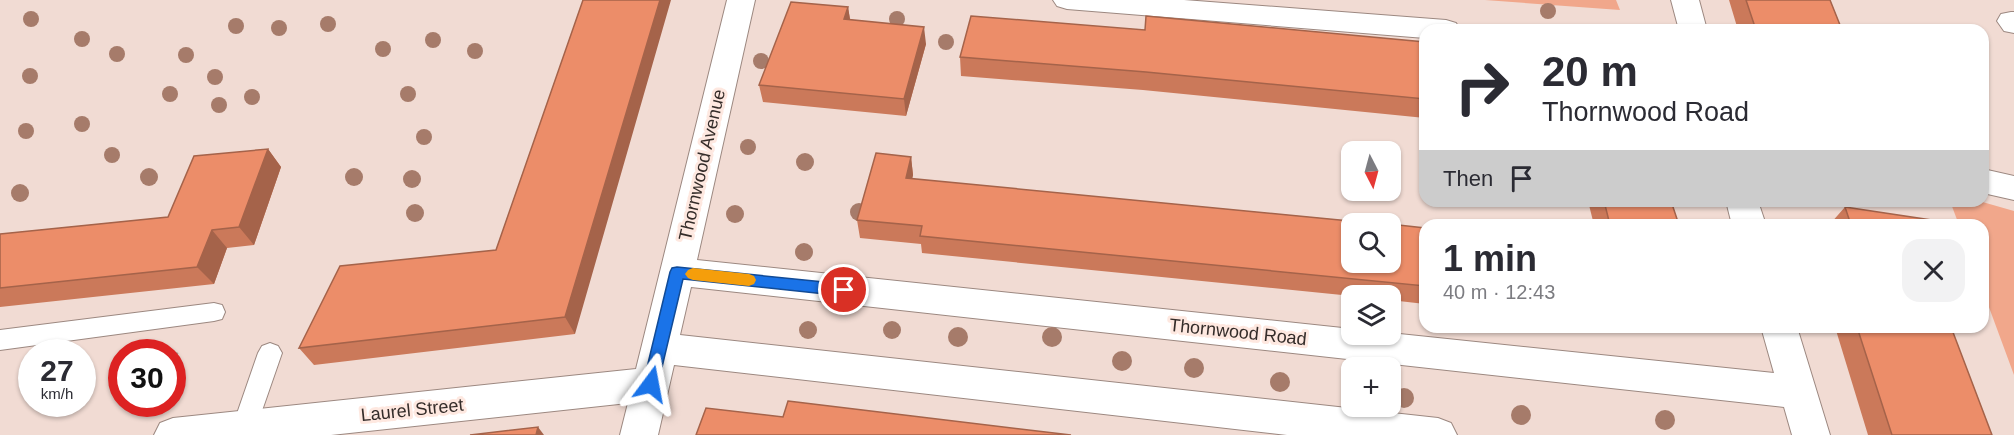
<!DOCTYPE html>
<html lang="en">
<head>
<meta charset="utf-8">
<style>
	:root { --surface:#fff; --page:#f2f2f3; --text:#2b2b33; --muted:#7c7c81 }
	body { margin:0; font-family:Helvetica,sans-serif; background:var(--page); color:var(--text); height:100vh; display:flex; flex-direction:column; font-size:22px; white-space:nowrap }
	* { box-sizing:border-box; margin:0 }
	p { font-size:20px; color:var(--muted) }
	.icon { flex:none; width:33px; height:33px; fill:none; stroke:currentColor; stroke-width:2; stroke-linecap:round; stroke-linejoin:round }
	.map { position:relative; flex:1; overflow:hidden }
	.panel { position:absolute; left:1419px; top:219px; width:570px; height:114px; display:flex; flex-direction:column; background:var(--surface); border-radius:18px; box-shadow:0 2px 4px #0004 }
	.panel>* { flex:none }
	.hud { position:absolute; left:1419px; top:24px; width:570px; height:183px; border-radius:18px; box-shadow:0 2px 4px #0004; background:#fff; color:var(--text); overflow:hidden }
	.needle { width:39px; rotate:174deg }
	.tools { position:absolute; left:1341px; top:141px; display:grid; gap:12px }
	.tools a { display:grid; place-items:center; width:60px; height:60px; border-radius:12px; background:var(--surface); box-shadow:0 2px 4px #0004; font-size:30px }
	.speed { position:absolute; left:18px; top:339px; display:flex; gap:12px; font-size:30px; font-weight:700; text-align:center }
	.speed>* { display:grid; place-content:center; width:78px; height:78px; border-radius:50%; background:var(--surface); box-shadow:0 2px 4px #0004; line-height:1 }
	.speed small { font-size:15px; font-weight:400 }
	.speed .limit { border:9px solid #d22; background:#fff; color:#111 }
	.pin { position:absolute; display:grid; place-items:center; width:51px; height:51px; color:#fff; margin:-26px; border:3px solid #fff; border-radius:50%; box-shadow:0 2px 6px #0007 }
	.me { position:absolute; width:66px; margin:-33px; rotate:13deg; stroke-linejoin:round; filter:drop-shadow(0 0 4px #0008) }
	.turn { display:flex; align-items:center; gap:21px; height:126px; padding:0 24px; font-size:27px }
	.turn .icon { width:78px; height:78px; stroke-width:2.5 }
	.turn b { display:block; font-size:42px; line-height:51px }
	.then { display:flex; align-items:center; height:57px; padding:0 24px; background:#0003; gap:12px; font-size:22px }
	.round { display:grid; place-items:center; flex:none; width:63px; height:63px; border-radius:18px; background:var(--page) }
	.headline { display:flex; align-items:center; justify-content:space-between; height:102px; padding:0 24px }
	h1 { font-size:36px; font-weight:800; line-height:45px }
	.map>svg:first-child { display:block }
	.green { fill:#f1a78b }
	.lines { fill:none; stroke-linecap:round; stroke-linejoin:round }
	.lane-casing { stroke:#9c8880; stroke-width:2 }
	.street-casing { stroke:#9c8880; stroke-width:2 }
	.path { stroke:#af9e98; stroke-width:4; stroke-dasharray:4.5 4.5; stroke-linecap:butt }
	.lane { fill:#fff; fill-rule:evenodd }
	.street { fill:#fff; fill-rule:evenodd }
	.tree { fill:#a67b6a }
	.wall { fill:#cb795a }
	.shaded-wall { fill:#a5634a }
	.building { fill:#ec8d69; stroke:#a5634a; stroke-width:1.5 }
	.route { fill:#1a73e8; stroke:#114b97; stroke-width:1.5 }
	.slow { fill:#f59e0b }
	.labels { text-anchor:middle; stroke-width:6; stroke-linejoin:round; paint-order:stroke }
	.street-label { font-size:18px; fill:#342c29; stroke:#fee8e0 }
</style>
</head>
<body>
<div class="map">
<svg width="2014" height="435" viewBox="0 0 2014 435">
	<rect width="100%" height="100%" fill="#f1dbd3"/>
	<!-- green -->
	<path class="green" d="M1485,0H1616L1620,10Z
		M1950,201H1979L2014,211V375L1983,291V225H1959Z"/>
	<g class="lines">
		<!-- lane casing -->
		<g class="lane-casing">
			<path id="lane" d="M214,303L222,305L225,312L222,319L214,321L0,350V330Z
				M270,343L278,346L282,353L256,428L253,435H235L232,428L258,353L262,346Z"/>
		</g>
		<!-- street casing -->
		<g class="street-casing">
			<path id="street" d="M727,0H755L697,260L1352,329V334L1390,333L1774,373L1761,327H1797L1830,435H1792L1784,407L691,287L680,335L1438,418L1451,423L1457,435H1287L674,365L658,435H620L628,403L331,435H154L160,423L173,418L636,369Z
				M1053,0H1184L1446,20L1456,23L1460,30H1425V38L1067,9L1057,6Z
				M1671,0H1699L1707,30H1679Z
				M2011,12H2014V33L2004,31L1997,21L2001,14Z
				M1983,169L2014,176V200L1983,193Z
				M1726,201H1758L1766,225H1732Z"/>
		</g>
		<!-- path -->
		<path class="path" d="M172,365L178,348"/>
		<!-- lane -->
		<use href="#lane" class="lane"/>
		<!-- street -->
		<use href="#street" class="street"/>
	</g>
	<!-- trees -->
	<g class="tree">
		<circle cx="1548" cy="11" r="8"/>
		<circle cx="31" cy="19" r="8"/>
		<circle cx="897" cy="19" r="8"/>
		<circle cx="328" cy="24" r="8"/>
		<circle cx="236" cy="26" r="8"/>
		<circle cx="279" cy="28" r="8"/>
		<circle cx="82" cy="39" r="8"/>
		<circle cx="433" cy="40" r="8"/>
		<circle cx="946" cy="42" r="8"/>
		<circle cx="383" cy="49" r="8"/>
		<circle cx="475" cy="51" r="8"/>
		<circle cx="117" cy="54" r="8"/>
		<circle cx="186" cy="55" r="8"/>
		<circle cx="761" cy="61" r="8"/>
		<circle cx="30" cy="76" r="8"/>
		<circle cx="215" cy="77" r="8"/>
		<circle cx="170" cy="94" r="8"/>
		<circle cx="408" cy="94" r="8"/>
		<circle cx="252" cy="97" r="8"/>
		<circle cx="219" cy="105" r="8"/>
		<circle cx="82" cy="124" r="8"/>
		<circle cx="26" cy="131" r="8"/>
		<circle cx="424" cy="137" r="8"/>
		<circle cx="748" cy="147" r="8"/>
		<circle cx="112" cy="155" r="8"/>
		<circle cx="805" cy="162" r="9"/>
		<circle cx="149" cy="177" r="9"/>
		<circle cx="354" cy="177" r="9"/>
		<circle cx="412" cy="179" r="9"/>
		<circle cx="20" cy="193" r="9"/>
		<circle cx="859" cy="212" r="9"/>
		<circle cx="415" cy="213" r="9"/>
		<circle cx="735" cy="214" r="9"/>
		<circle cx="804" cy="252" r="9"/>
		<circle cx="808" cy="330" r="9"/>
		<circle cx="892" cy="330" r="9"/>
		<circle cx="958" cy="337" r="10"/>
		<circle cx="1052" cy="337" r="10"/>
		<circle cx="1122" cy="361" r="10"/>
		<circle cx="1194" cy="368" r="10"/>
		<circle cx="1280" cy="382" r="10"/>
		<circle cx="1404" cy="398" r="10"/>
		<circle cx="1521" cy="415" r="10"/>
		<circle cx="1665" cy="420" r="10"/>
	</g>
	<!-- wall -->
	<path class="wall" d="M583,0L575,334L314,365L299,348L496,250Z
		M1729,0H1830L1842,30H1738Z
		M848,7L850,20L926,44L906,116L763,102L759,85Z
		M1425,42V118L1143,90L961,76L960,57Z
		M268,149L281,167L254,245L227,248L214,284L0,307V234L168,217Z
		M911,157L913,175L912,179L1425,228V304L1390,300V296H1352L922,253L921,244L860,238L857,220Z
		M1588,201H1671L1679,225H1594Z
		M1845,207L1940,225H1830V224Z
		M1835,327H1951L1992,435H1868Z"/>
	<!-- shaded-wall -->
	<path class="shaded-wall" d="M660,0H671L575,334L565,317Z
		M848,7L851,25L844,19Z
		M924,27L926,44L906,116L904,99Z
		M268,149L281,167L254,245L239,227Z
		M911,157L913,175L908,196L906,178Z
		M212,230L227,248L214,284L197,267Z
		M538,427L544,435H536Z"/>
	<!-- building -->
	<path class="building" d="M583,0H660L565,317L299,348L340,266L496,250Z
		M1746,0H1830L1842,30H1756Z
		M791,2L848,7L844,19L924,27L904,99L759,85Z
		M971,16L1145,30L1146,16L1425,42V99L1146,72L960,57Z
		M268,149L239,227L212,230L197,267L0,288V234L168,217L194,156Z
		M876,153L911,157L906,178L1381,224H1352V262H1390V224L1425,228V286L920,236L922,226L857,220Z
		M1604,201H1671L1679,225H1610Z
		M1845,207L1938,221L1940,225H1851Z
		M1857,327H1951L1992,435H1892Z
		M788,401L1071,435H696L706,408L783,417Z
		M538,427L536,435H470Z"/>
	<!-- route -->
	<path class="route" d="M677,267L844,284L849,286L851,290L849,294L844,296L683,279L658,384L656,389L651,391L645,389L643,384L670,272L672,268Z"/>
	<!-- slow -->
	<path class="slow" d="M693,268L749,274L754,276L756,280L754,284L749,286L693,280L688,278L685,274L688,270Z"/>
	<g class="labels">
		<!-- street labels -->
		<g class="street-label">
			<text transform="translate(702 165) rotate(-77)" y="6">Thornwood Avenue</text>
			<text transform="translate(1238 332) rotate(6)" y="6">Thornwood Road</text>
			<text transform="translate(412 410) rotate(-6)" y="6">Laurel Street</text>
		</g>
	</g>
</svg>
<div class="tools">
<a><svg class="needle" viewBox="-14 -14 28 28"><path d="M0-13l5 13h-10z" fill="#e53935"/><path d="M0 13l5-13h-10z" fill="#7c7c81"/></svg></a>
<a><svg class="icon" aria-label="search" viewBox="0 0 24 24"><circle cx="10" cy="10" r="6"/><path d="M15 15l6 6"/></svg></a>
<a><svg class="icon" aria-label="layers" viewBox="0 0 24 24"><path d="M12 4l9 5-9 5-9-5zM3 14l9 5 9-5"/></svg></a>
<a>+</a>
</div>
<div class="speed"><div>27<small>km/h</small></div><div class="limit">30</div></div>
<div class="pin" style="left:844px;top:290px;background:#d93025"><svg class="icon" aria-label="arrive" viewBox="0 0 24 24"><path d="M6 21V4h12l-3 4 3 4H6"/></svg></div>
<svg class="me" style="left:651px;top:384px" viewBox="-20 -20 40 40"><path d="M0-17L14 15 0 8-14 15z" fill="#1a73e8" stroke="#fff" stroke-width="4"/></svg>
<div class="hud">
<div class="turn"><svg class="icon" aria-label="right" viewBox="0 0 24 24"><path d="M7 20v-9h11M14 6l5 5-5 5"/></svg><div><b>20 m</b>Thornwood Road</div></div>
<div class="then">Then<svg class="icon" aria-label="arrive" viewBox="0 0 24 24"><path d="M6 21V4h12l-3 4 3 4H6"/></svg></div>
</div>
<section class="panel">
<div class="headline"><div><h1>1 min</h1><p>40 m · 12:43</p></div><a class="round"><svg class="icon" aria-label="close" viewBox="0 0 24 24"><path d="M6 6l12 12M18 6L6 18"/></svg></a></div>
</section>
</div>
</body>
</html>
